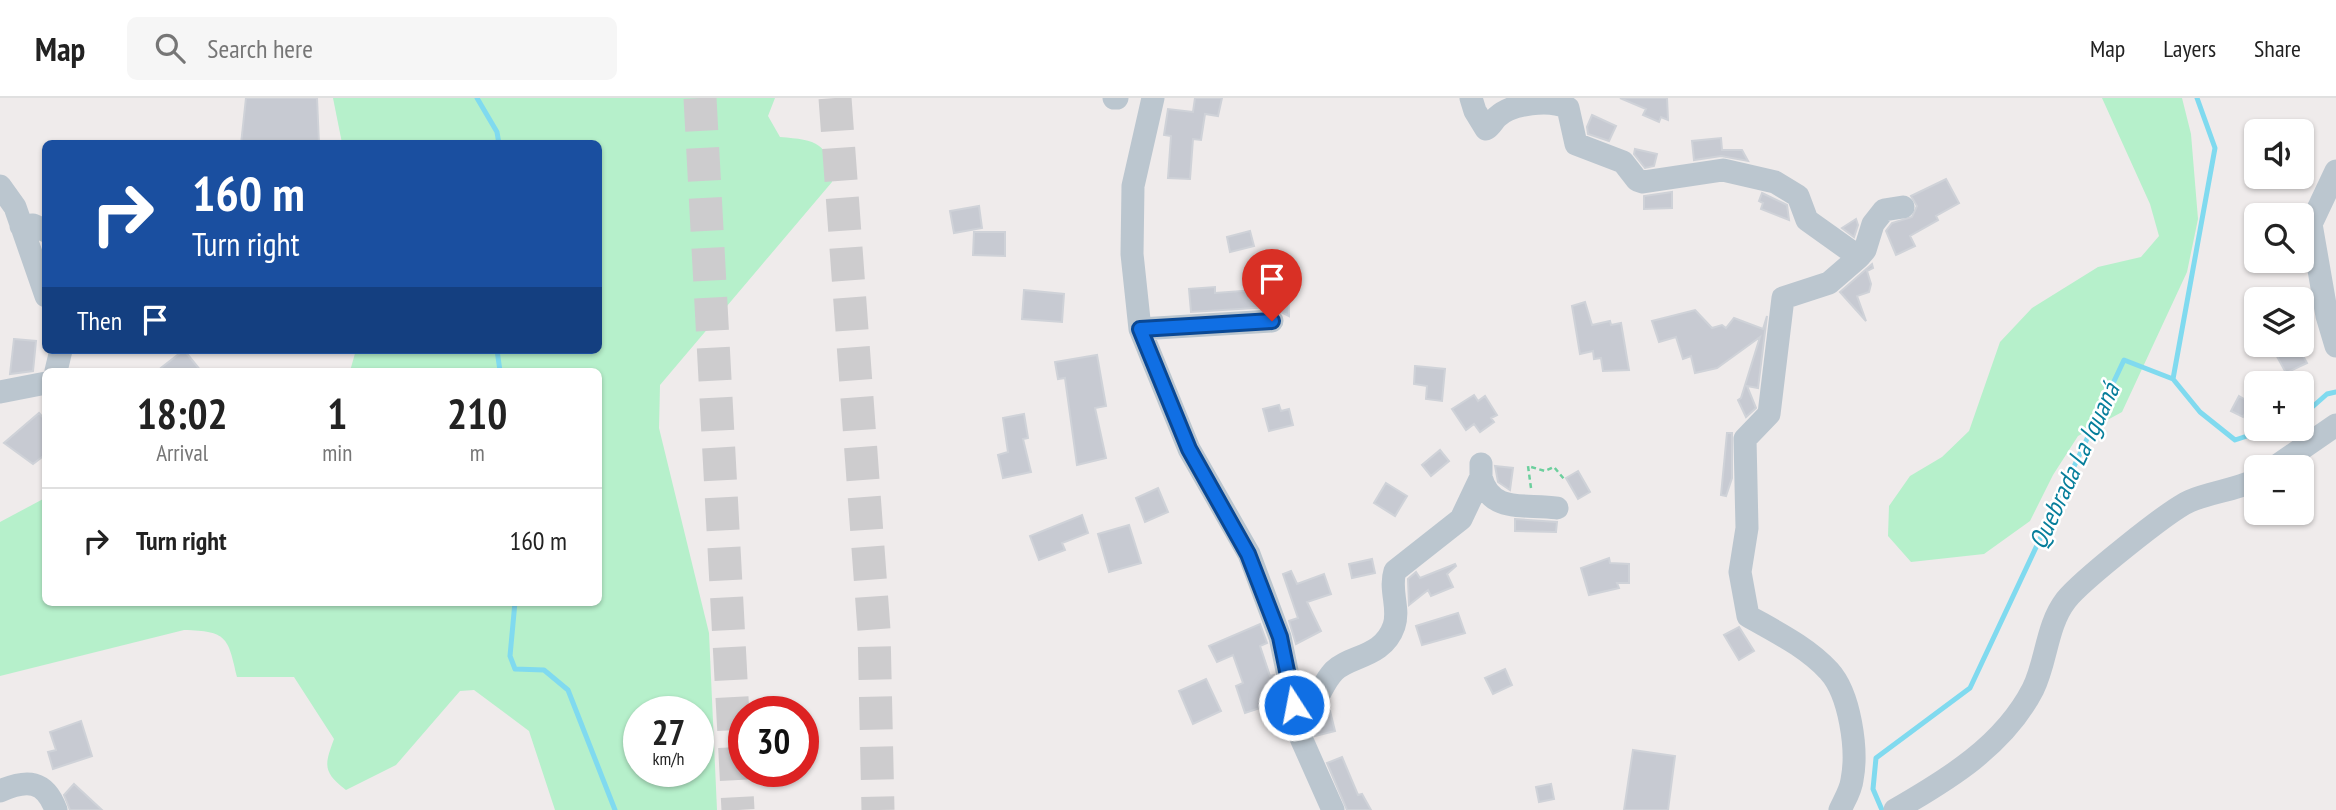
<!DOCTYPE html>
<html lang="en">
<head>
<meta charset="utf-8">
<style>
	:root { --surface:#fff; --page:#f6f6f6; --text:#222; --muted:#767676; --line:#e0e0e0 }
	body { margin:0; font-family:"PT Sans Narrow",sans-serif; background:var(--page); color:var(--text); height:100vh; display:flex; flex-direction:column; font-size:26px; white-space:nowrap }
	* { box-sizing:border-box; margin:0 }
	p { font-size:23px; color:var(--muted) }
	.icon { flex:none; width:38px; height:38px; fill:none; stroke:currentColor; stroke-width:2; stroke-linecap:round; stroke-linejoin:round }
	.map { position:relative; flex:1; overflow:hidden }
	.panel { position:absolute; left:42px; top:270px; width:560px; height:238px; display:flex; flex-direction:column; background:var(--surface); border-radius:10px; box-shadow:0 2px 5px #0004 }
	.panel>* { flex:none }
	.banner { position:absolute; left:42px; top:42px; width:560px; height:214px; border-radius:10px; box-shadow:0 2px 5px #0004; background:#1a4fa0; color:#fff; overflow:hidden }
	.controls { position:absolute; left:2244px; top:21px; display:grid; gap:14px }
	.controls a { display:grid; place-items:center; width:70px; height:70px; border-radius:10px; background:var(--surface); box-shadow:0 2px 5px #0004; font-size:35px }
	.speed { position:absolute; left:623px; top:598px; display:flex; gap:14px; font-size:35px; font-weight:700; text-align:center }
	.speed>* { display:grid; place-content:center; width:91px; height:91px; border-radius:50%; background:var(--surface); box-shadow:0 2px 5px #0004; line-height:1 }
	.speed small { font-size:18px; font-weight:400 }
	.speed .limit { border:10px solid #d22; background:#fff; color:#111 }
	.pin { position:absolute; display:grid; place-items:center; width:60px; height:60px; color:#fff; margin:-72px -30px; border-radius:50% 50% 50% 0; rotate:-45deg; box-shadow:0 0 7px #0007 }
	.pin .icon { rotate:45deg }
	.me { position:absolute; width:77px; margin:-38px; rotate:349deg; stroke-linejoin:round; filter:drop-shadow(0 0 5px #0008) }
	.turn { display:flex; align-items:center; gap:24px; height:147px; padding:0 35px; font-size:32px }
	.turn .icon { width:91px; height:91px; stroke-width:2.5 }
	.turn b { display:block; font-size:49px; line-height:60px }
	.then { display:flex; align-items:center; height:66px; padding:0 35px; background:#0003; gap:14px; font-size:26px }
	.eta { display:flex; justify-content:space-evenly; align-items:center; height:119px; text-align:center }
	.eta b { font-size:42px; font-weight:600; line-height:49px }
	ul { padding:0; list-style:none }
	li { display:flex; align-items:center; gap:21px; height:105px; padding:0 35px; border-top:2px solid var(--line) }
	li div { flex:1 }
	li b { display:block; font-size:26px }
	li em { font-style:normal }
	header { display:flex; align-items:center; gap:42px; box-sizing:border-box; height:98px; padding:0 35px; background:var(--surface); border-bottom:2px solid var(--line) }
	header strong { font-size:33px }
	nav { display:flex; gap:38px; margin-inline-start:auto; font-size:24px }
	.search { width:490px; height:63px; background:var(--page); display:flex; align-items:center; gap:18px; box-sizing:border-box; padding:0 24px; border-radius:10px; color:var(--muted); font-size:26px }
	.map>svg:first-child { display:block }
	.green { fill:#b6f0cb; fill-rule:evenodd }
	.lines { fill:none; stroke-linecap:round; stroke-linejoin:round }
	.stream { stroke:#80daef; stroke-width:5 }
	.building { fill:#c7cad2; stroke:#cfd2d8; stroke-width:2 }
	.highway-tunnel { stroke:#cdccce; stroke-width:33; stroke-dasharray:33 17; stroke-linecap:butt }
	.path { stroke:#6ccf9d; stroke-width:2.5; stroke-dasharray:5 3.5; stroke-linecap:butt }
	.minor { stroke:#bbc6cf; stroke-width:23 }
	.route-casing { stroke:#0a4894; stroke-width:18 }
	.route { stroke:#106fe4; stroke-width:12 }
	.labels { text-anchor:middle; stroke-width:5; stroke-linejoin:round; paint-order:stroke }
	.water-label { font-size:26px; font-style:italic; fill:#067e9b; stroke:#fff }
</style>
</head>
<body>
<header>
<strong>Map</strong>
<div class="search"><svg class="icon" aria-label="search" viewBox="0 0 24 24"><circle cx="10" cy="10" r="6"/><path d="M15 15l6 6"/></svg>Search here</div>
<nav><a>Map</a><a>Layers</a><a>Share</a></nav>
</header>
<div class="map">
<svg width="2336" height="712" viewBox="0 0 2336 712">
	<rect width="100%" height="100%" fill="#efebeb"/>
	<!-- green -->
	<path class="green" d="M333,0H775L768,18L780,39C817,42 829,44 832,84L660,287L659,330L709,535L717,712H555L529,633L474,592L460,593L396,667L346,692C323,674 324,668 334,641L294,579H237C228,539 227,533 184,532L0,578V424L45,400L46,504H598V273H350L356,252H598V46L342,45ZM639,614H698V674H639Z
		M2102,0H2182L2191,36L2198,121L2187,174L2122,314L2078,338L2053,377L2030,423L1984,456L1911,464L1888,438L1889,408L1910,378L1942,359L1969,333L2000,244L2032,210L2098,169L2141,159L2159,138L2150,106Z"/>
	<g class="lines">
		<!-- stream -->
		<path class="stream" d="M477,0L497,34L499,46
			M497,252L500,273
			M2173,281L2200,314L2235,342L2268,331
			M2301,319L2327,296L2336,294
			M515,504L510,558L515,571L544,572L568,592L615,712
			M1882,712L1873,691L1876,660L1970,590L2124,262L2173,281L2215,50L2197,0"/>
	</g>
	<!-- building -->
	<path class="building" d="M246,0H317L319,46H241Z
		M1195,0H1222L1218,18L1205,16L1201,42L1193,41L1190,81L1168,80L1171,38L1164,37L1168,11L1193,14Z
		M1620,0H1667L1668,22L1661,19L1659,24L1643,17L1646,11Z
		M1592,17L1616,28L1609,43L1588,36L1587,29Z
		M1721,40L1722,52H1742L1748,63L1721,58L1694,62L1692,43Z
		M1635,51L1657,56L1654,68L1645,70L1634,56Z
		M1946,81L1959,105L1936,118L1938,122L1910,138L1915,148L1896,157L1886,133L1892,125L1912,119L1917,108L1911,98Z
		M1672,94V110L1644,111V98Z
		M1762,95L1787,107L1789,122L1761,111L1763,105L1759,103Z
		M979,108L982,130L954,135L950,113Z
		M1856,121L1858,127L1854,139L1842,130Z
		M1250,133L1254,148L1230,154L1227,139Z
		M974,134H1005V158L973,157Z
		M1872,166L1873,170L1867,173L1871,186L1869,194L1857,198L1866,223L1840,194Z
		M1270,175H1288L1289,218L1271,209L1191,214L1189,191L1215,189V195L1270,191Z
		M1024,192L1064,196L1062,224L1022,221Z
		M1585,204L1592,227L1610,223L1611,227L1621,225L1629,272L1603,273L1601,260L1594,261L1593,253L1580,256L1572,208Z
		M1695,212L1712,230L1722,227L1726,230L1734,220L1763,231L1767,218L1758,290L1747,288L1756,310L1746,319L1738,302L1741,300L1760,239L1717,270L1695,275L1691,258L1683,261L1676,239L1659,244L1652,223Z
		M14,241L36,243L33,273L10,276Z
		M2282,247H2297L2307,265L2286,275L2273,251Z
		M184,252L201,273H157Z
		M1097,257L1106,308L1095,310L1106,360L1077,367L1065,280L1058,281L1055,264Z
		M1415,268L1445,271L1442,303L1426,301L1427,288L1414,286Z
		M1474,297L1478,303L1485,298L1497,317L1491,320L1494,324L1480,334L1474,326L1466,332L1452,311Z
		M2239,298L2251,305L2243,319L2231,313Z
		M1279,307L1281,313L1289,311L1293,327L1269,333L1263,311Z
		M39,315L46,323V356L33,366L4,345Z
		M1024,316L1028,340L1023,341L1031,374L1003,380L998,357L1008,354L1003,320Z
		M1727,335H1732V380L1726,398L1721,397Z
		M1440,352L1449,363L1431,378L1422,367Z
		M1495,368L1513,370L1510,392L1498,384Z
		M1578,373L1590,394L1578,401L1566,380Z
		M1386,385L1407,398L1395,418L1374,405Z
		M1158,390L1168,414L1145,424L1136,400Z
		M1082,417L1088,435L1062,445L1065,452L1039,462L1030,438Z
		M1515,421L1557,424L1556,434L1515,433Z
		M1129,427L1141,465L1109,474L1098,436Z
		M1609,460L1610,465L1629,466V485H1617L1619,490L1589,497L1581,470Z
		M1372,461L1375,475L1352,480L1349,466Z
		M1455,466L1456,468L1447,476L1453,489L1431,498L1428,492L1409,507L1408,481L1416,474L1420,480Z
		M1291,473L1297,486L1324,476L1331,496L1307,504L1321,533L1296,546L1289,523L1298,520L1283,476Z
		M1458,515L1465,535L1422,547L1416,528Z
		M1260,526L1267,545L1260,548L1270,578L1274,577L1278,596L1273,598L1275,605L1245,615L1236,588L1243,585L1233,557L1217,564L1209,548Z
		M1739,529L1754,553L1739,562L1724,537Z
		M1505,571L1512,587L1493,596L1485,580Z
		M1206,581L1221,613L1193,626L1179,593Z
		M1330,613L1335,633L1315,638L1312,624Z
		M81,623L92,658L53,671L48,654L56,652L50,634Z
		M1633,652L1675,658L1668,712H1624Z
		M1342,659L1358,697L1362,696L1371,712H1347L1327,665Z
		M74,686L102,712H70L64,697Z
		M1551,686L1554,701L1539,704L1536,689Z"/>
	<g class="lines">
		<!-- highway-tunnel -->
		<path class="highway-tunnel" d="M700,0L738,712
			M835,0L874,532L878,712"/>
		<!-- path -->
		<path class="path" d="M1531,390L1528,368L1545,373L1554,369L1564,381"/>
		<!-- minor -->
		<path class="minor" d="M1114,0H1117
			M1153,0L1133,88L1132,156L1140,231L1189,351L1249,456L1280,539L1301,640L1333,712
			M1471,0L1475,13L1486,31C1491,28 1493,23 1497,19C1512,5 1550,1 1568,10L1576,46L1623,64L1637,82L1643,84L1723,72L1775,84L1798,98L1807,122L1859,159L1865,152L1873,126L1884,112L1903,109
			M2336,73L2311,126L2327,218L2336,248
			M0,88L15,109L46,198
			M21,128L33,127L46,133
			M1140,231L1272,223
			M56,273L61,252
			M0,294L46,285
			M2275,369L2336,327
			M1481,379C1491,417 1527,405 1557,410
			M1296,617C1323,605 1317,591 1334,573C1350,557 1383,560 1394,528C1400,510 1389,492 1395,473L1461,421L1481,379V366
			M0,693C27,681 45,682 56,712
			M1840,712C1844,703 1851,692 1852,682C1858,652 1850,596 1829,573C1807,549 1776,534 1748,518L1740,474L1747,430L1745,341L1769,316L1783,200L1829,185L1859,159
			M1895,712C1947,682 2004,648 2033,591C2047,563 2046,528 2066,502C2080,484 2169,412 2190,403C2211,394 2235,392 2256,382"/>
	</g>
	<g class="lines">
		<!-- route casing -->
		<g class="route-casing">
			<path id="route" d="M1272,223L1140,231L1189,351L1248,456L1280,539L1294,607"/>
		</g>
		<!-- route -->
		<use href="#route" class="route"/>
	</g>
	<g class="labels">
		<!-- water labels -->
		<g class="water-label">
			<text transform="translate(2074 368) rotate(-65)" y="9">Quebrada La Iguaná</text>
		</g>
	</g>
</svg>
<div class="controls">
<a><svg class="icon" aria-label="sound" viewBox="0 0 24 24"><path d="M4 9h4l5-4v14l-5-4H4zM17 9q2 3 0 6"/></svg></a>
<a><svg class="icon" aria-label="search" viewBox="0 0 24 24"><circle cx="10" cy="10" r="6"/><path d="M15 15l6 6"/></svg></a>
<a><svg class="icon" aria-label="layers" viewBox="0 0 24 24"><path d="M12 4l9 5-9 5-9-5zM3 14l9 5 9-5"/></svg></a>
<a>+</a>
<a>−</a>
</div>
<div class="speed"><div>27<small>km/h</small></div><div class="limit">30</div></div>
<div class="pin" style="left:1272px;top:223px;background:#d93025"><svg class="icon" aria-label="arrive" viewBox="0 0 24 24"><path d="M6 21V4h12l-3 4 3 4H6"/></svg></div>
<svg class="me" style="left:1294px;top:607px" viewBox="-20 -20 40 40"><circle r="17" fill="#106fe4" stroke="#fff" stroke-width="3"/><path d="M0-11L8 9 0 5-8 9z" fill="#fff"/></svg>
<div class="banner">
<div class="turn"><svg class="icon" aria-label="right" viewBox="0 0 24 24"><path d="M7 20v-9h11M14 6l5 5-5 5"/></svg><div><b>160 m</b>Turn right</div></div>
<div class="then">Then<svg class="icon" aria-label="arrive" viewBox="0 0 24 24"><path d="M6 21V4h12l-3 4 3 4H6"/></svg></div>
</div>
<section class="panel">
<div class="eta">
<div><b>18:02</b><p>Arrival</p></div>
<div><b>1</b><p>min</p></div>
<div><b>210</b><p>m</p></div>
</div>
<ul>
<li><svg class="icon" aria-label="right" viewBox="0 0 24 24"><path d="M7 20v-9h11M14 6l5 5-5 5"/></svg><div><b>Turn right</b></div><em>160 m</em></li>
</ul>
</section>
</div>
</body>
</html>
